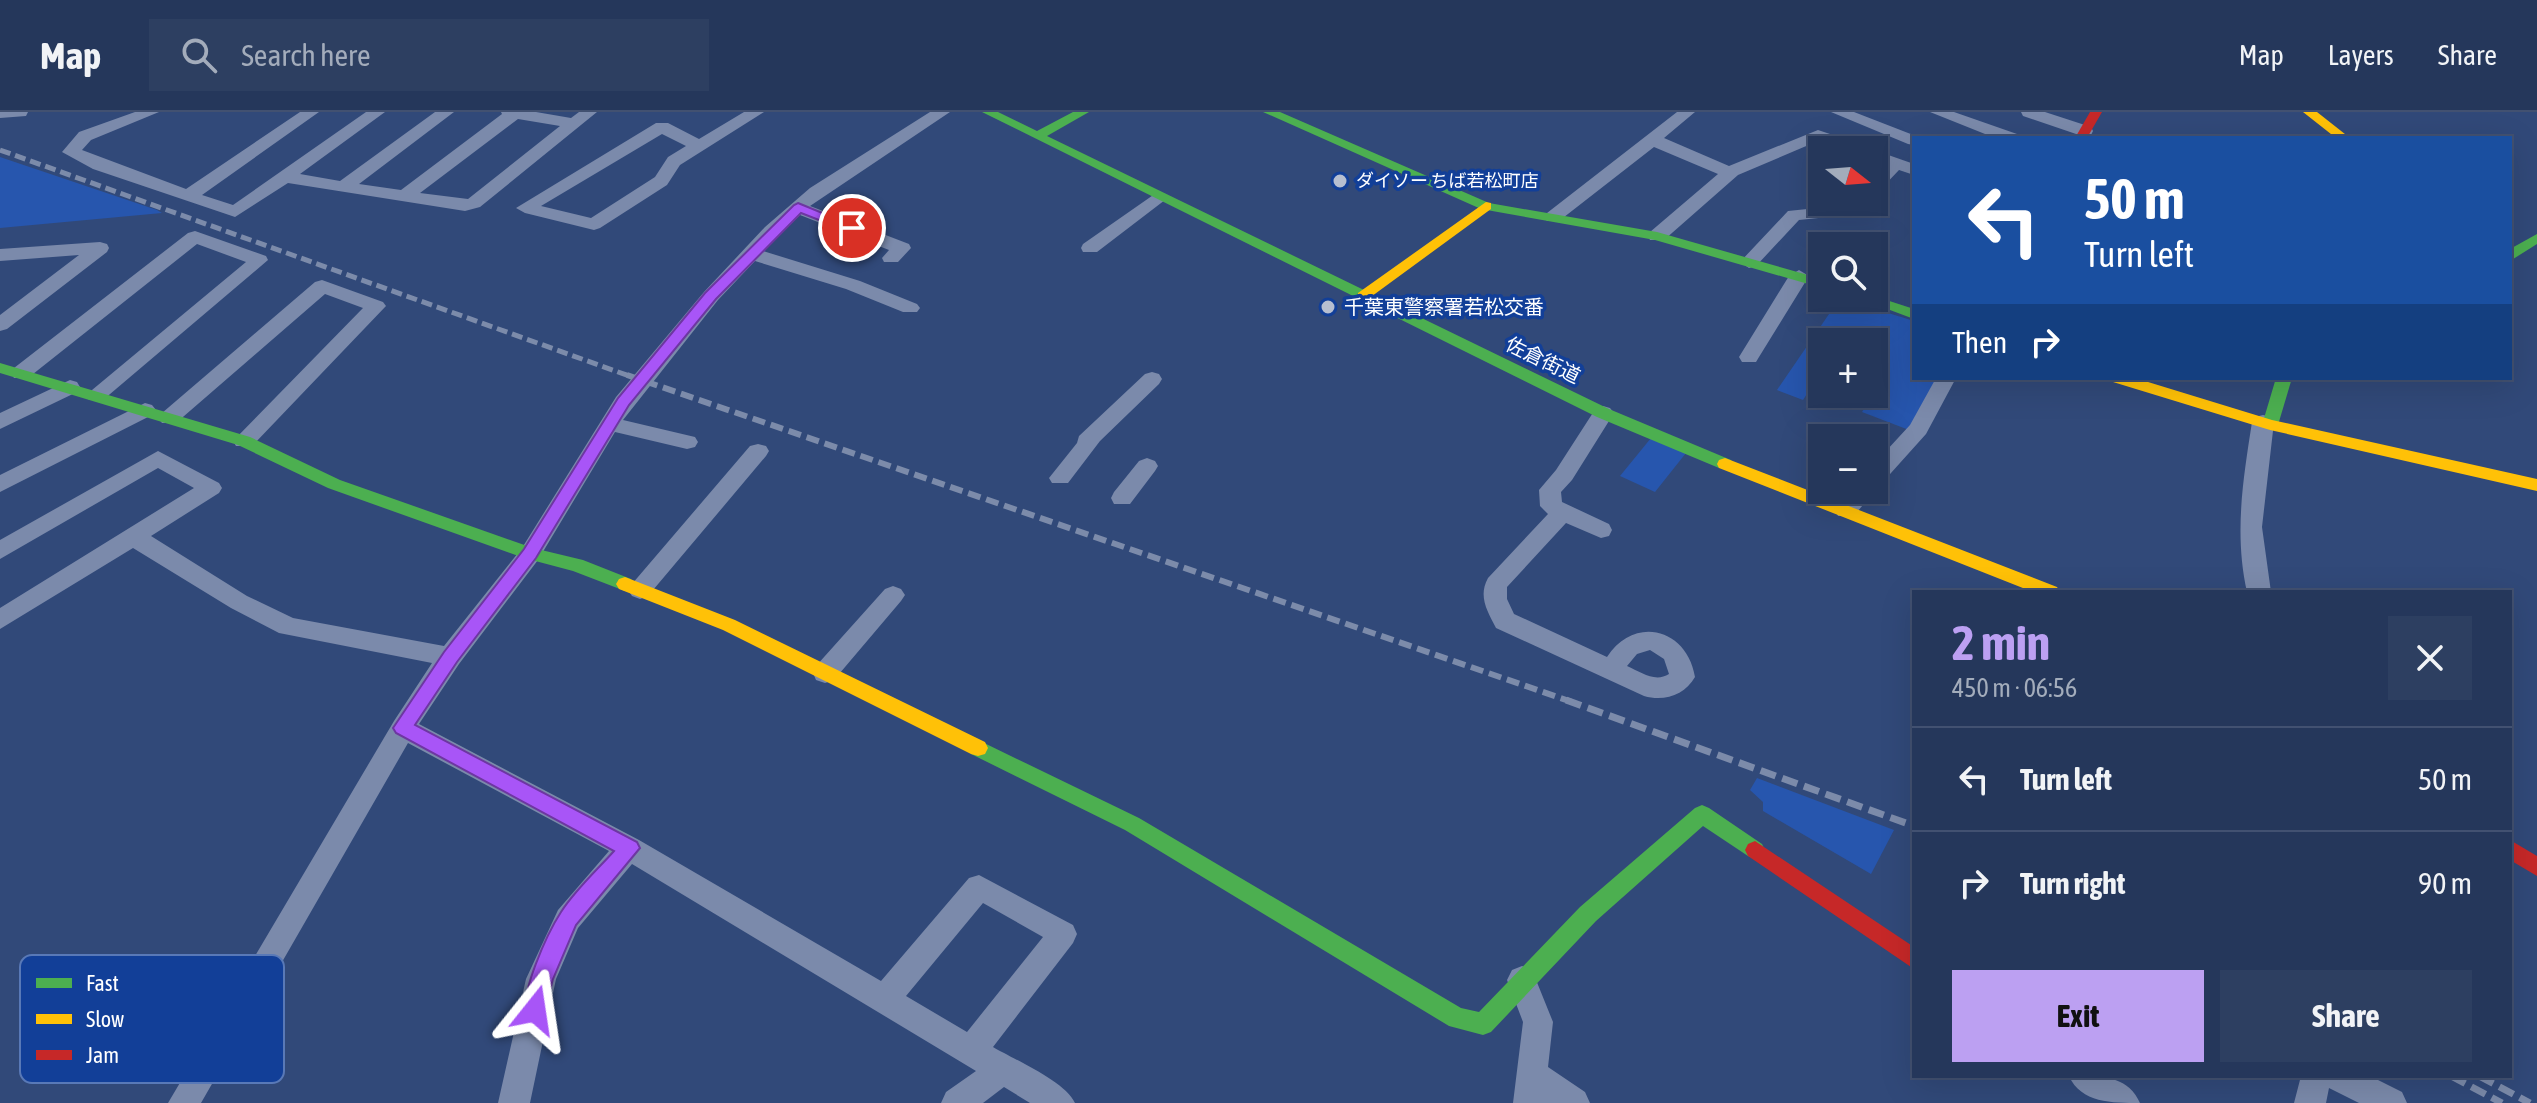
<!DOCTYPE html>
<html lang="en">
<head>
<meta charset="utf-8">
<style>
	:root { --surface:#25375b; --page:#2d3f61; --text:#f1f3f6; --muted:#a3acbb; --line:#425171; --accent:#bca0f2 }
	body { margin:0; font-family:"Asap Condensed","Noto Sans JP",sans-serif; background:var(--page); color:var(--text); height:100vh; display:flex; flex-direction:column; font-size:30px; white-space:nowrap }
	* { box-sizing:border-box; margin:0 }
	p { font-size:26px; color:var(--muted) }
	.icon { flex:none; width:44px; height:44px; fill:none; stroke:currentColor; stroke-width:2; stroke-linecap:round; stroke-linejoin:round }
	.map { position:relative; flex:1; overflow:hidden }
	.panel { position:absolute; left:1912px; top:478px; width:600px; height:488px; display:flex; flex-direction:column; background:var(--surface); border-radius:0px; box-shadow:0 8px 32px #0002,0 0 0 2px var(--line) }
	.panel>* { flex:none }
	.banner { position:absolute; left:1912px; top:24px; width:600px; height:244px; border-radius:0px; box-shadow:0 8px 32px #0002,0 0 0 2px var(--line); background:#1a4fa0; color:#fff; overflow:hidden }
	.needle { width:52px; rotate:107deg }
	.buttons { position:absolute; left:1808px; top:24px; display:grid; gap:16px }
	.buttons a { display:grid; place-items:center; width:80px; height:80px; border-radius:0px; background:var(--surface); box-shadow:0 8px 32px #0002,0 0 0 2px var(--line); font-size:40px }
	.pin { position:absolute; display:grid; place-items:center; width:68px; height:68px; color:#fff; margin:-34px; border:4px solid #fff; border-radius:50%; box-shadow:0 2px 8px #0007 }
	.me { position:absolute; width:88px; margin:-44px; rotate:15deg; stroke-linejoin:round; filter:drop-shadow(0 0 6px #0008) }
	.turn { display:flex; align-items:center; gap:28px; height:168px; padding:0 40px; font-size:36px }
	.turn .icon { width:104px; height:104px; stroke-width:2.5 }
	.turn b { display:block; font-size:56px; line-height:68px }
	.then { display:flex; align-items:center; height:76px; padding:0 40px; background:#0003; gap:16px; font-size:30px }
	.round { display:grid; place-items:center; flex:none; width:84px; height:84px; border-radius:0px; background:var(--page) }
	.overview { display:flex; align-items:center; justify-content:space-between; height:136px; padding:0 40px }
	h1 { font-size:48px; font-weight:700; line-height:60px; color:var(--accent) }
	.button { display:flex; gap:16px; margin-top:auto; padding:16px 40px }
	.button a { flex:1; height:92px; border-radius:0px; background:var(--accent); color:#111; font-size:32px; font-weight:700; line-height:92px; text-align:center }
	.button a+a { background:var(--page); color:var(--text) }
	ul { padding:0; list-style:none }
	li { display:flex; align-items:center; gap:24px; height:104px; padding:0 40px; border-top:2px solid var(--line) }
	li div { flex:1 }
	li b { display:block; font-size:30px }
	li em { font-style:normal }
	header { display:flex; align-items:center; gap:48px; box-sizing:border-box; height:112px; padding:0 40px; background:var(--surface); border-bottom:2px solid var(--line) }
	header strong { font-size:38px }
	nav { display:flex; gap:44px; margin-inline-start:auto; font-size:28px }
	.search { width:560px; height:72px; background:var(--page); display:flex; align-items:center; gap:20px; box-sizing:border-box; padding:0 28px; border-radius:0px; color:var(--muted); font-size:30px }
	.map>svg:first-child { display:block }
	.green { fill:#2756ae }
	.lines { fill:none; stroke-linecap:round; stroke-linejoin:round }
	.street { fill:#7b8aab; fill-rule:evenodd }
	.fast { fill:#4caf50; fill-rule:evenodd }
	.slow { fill:#ffc107; fill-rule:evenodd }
	.jam { fill:#c62828; fill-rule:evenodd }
	.rail-far2 { stroke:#7c8baa; stroke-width:5; stroke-dasharray:11 5; stroke-linecap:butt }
	.rail-far1 { stroke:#7c8baa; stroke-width:6; stroke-dasharray:13 6; stroke-linecap:butt }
	.rail { stroke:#7c8baa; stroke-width:7; stroke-dasharray:16 7; stroke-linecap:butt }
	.route { fill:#a855f7; stroke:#6d37a1; stroke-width:2 }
	.poi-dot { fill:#b7bfd0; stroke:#123f98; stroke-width:3 }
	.labels { text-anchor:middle; stroke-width:7; stroke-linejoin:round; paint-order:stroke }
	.far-poi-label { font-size:18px; fill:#fff; stroke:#123f98; text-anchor:start }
	.poi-label { font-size:20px; fill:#fff; stroke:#123f98; text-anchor:start }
	.street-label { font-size:20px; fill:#fff; stroke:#123f98 }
	.key { fill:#123f98; stroke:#5979b7; stroke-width:2 }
	.key-label { font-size:22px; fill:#fff }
</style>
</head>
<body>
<header>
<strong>Map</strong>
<div class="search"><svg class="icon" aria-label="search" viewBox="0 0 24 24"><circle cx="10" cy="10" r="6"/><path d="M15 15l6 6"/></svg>Search here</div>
<nav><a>Map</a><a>Layers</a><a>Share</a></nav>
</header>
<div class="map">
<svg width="2537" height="991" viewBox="0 0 2537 991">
	<rect width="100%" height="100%" fill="#314979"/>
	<!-- green -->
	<path class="green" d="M0,45L157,98L162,101L0,116Z
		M1840,186L1914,209V266H1939L1909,318L1862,300L1890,255L1874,249V230H1822V259L1803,288L1777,278Z
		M1651,326L1686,341L1655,380L1620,364Z
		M1757,666L1894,718L1871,762L1763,699V690L1750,678Z"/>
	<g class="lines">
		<!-- street -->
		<path class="street" d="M0,0H28L26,4L0,6Z
			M135,0H159L91,28L82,38L186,77L300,0H319L202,83L233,93L366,0H385L300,62L340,69L435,0H454L359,72L401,78L502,2L501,0H536L571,6L579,0H597L480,95L465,99L288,71L235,105L93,57L62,40L79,20ZM518,7L560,14L468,87L420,81Z
			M744,0H764L680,53L667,73L600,116L594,118L525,101L516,96L656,11H668L699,27ZM662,22L686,34L668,45L655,65L591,106L541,94Z
			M930,0H950L810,94L909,132L911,136L898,150H884L882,146L889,138L800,103L763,139L860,169L917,192L920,196L917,200H903L846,177L755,149L718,188L623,308L695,325L698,330L695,335L687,337L615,320L538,448L459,552L419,612L639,728L881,869L969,766L979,763L1073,813L1077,822L1073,831L993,935C1013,947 1065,969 1075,991H1030L1004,975L983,991H941L946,980L976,959L632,752L578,816L556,867L530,991H498L526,867L558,798L609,739L408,631L201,991H168L394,609L432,551L279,521L231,496L133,436L0,517V496L194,376L158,356L0,447V428L158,339L219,371L222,376L219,381L151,424L247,484L293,506L444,534L522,436L616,285L704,180L765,115L810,76ZM983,791L1043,825L967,920L906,884Z
			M1677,0H1695L1664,26L1729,54L1818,18L1866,34L1869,38H1844L1818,29L1738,63L1664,128H1650L1648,124L1650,120L1718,62L1654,35L1559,109H1547L1544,105L1547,101Z
			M1831,0H1854L1921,26H1914V33L1908,32Z
			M1930,0H1954L2017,22L2020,26H1995Z
			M2021,0H2045L2091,15L2093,19L2091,23H2079L2023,4Z
			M1873,38H1874L1914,52V63L1899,58L1880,78L1874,79V64L1884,53L1874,49Z
			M1159,79L1168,84L1165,88L1097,140H1083L1081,136L1083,132Z
			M1849,90H1868L1857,102L1799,108L1756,154L1749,156L1740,150L1788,99L1846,93Z
			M195,119L266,144L268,148L103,288H89L86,283L246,150L197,132L28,266H14L11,261L14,256L188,121Z
			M100,130L107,132L109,136L107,140L7,217L0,219V203L79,143L0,149V137Z
			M1799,158L1809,164L1759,245L1756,250H1742L1739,245L1789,164Z
			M322,168L383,190L386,194L252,334H236L233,329L363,196L325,182L176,311H162L158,306L162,301L315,170Z
			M1152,260L1159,262L1162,267L1159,272L1100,329L1068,371H1052L1049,366L1077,331L1079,324L1145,262Z
			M1936,266H1956L1926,322L1882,371L1874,374V352L1910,313Z
			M70,268L77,270L80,275L77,280L0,317V301Z
			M145,291L152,293L156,298L152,303L0,380V363Z
			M1603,294L1610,296L1614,301L1572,368L1561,380L1562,390L1609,412L1612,418L1609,424L1601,426L1566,411L1507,475V487L1514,502L1607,545C1634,503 1687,516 1695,565C1685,583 1664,590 1644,584L1496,516C1487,499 1478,484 1488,466L1548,402L1540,394L1539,378L1556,358L1596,296ZM1650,538L1664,547L1669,562C1655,571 1641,560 1627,554L1637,542Z
			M2263,303L2271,305L2274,310L2262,415L2271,480H2247C2234,422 2243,368 2252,310L2255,305Z
			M758,332L766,334L769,339L766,344L648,484L640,487L632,484L628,478L632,472L750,334Z
			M1147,346L1155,349L1158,354L1155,359L1130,392H1114L1111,386L1114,380L1139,349Z
			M1874,376L1875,378L1854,404H1838L1835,398L1851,378Z
			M893,474L901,477L905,483L901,489L834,568L825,571L816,568L813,561L816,554L885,477Z
			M1522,854L1532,858L1553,910L1548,955L1585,980L1590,991H1513L1523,910L1507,868L1512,858Z
			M2069,964C2096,964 2127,961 2140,991C2112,991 2081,991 2069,964Z
			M2301,964H2370L2402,980L2407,991H2359L2329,976L2326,991H2294Z"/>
		<!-- fast -->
		<path class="fast" d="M982,0H998L1037,19L1073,0H1089L1047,24L1609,297L1731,348L1733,352L1731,356H1719L1597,305Z
			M1263,0H1280L1489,91L1657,120L1822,167V176L1655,128L1481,97Z
			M2537,122V132L2510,149V137Z
			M1874,184L1914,197V207L1858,186Z
			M0,251L250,325L340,368L533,436L583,448L631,467L634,472L625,479L573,459L524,446L328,376L238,333L0,261Z
			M2276,266H2292L2278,313L2270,318L2262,313Z
			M978,628L1139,706L1461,896L1479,900L1580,795L1695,696L1702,693L1709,696L1762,732L1765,738L1762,744L1755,747L1748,744L1703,714L1596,809L1491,920L1483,923L1449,914L1125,718L971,642L968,636L971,630Z"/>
		<!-- slow -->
		<path class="slow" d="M2303,0H2317L2350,26H2336Z
			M1486,90L1491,91V97L1368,187H1358V181Z
			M2110,266H2135L2272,308L2537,367V379L2270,318L2113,270Z
			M1725,346L2057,475L2060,480H2033L1719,356L1717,352L1719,348Z
			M625,465L735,508L985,630L988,636L985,642L978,644L971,642L723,518L619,477L616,472L619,467Z"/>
		<!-- jam -->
		<path class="jam" d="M2090,0H2102L2087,26H2075Z
			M2510,728L2537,744V764L2510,748Z
			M1755,729L1914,835V857L1748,744L1745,738L1748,732Z"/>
		<!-- rail-far2 -->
		<path class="rail-far2" d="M0,38L632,265"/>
		<!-- rail-far1 -->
		<path class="rail-far1" d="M627,263L1572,590"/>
		<!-- rail -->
		<path class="rail" d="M1566,588L1914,714
			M2451,964L2502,991
			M2479,964L2530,991"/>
	</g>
	<!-- route -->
	<path class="route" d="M798,91L859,116L847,119L801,101L716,187L629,293L536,446L457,550L415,613L637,730L640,736L576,813L553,867L543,905L535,908L527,905C518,884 548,820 561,800C575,778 597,758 614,739L396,621L393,616L444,540L524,437L618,286L705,181L794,93Z"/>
	<!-- markers -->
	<g class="poi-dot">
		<circle cx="1340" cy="69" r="8"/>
		<circle cx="1328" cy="195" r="8"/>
	</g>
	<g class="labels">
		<!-- far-poi labels -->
		<g class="far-poi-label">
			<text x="1356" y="75">ダイソー ちば若松町店</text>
		</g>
		<!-- poi labels -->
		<g class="poi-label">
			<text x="1344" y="202">千葉東警察署若松交番</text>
		</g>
		<!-- street labels -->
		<g class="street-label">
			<text transform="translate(1543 248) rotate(26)" y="7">佐倉街道</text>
		</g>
	</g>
	<!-- legend -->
	<rect x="20" y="843" width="264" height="128" rx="12" class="key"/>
	<rect x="36" y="866" width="36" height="10" fill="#4caf50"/>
	<rect x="36" y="902" width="36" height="10" fill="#ffc107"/>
	<rect x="36" y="938" width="36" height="10" fill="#c62828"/>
	<g class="key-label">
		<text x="86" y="879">Fast</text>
		<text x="86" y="915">Slow</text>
		<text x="86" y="951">Jam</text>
	</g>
</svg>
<div class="buttons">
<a><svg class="needle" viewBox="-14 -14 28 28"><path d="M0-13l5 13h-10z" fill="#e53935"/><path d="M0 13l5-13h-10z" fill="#a3acbb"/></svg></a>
<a><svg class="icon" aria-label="search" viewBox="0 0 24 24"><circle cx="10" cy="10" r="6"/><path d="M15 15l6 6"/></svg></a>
<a>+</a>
<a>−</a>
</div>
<div class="pin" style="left:852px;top:116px;background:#d93025"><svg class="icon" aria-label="arrive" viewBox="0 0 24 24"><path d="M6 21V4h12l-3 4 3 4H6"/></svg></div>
<svg class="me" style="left:535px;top:898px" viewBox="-20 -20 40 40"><path d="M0-17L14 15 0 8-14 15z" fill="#a855f7" stroke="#fff" stroke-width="4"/></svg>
<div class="banner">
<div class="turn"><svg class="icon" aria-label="left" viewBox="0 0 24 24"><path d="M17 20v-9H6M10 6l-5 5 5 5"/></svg><div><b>50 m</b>Turn left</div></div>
<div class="then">Then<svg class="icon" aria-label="right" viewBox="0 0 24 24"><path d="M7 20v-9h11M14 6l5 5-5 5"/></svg></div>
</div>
<section class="panel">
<div class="overview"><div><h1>2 min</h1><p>450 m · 06:56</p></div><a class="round"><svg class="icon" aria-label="close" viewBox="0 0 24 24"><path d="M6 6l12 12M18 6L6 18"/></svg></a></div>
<ul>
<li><svg class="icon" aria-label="left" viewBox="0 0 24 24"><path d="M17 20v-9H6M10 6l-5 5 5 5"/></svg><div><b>Turn left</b></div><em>50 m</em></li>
<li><svg class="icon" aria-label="right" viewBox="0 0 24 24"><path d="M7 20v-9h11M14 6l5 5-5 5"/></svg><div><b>Turn right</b></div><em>90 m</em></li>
</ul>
<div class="button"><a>Exit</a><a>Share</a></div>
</section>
</div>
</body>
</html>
